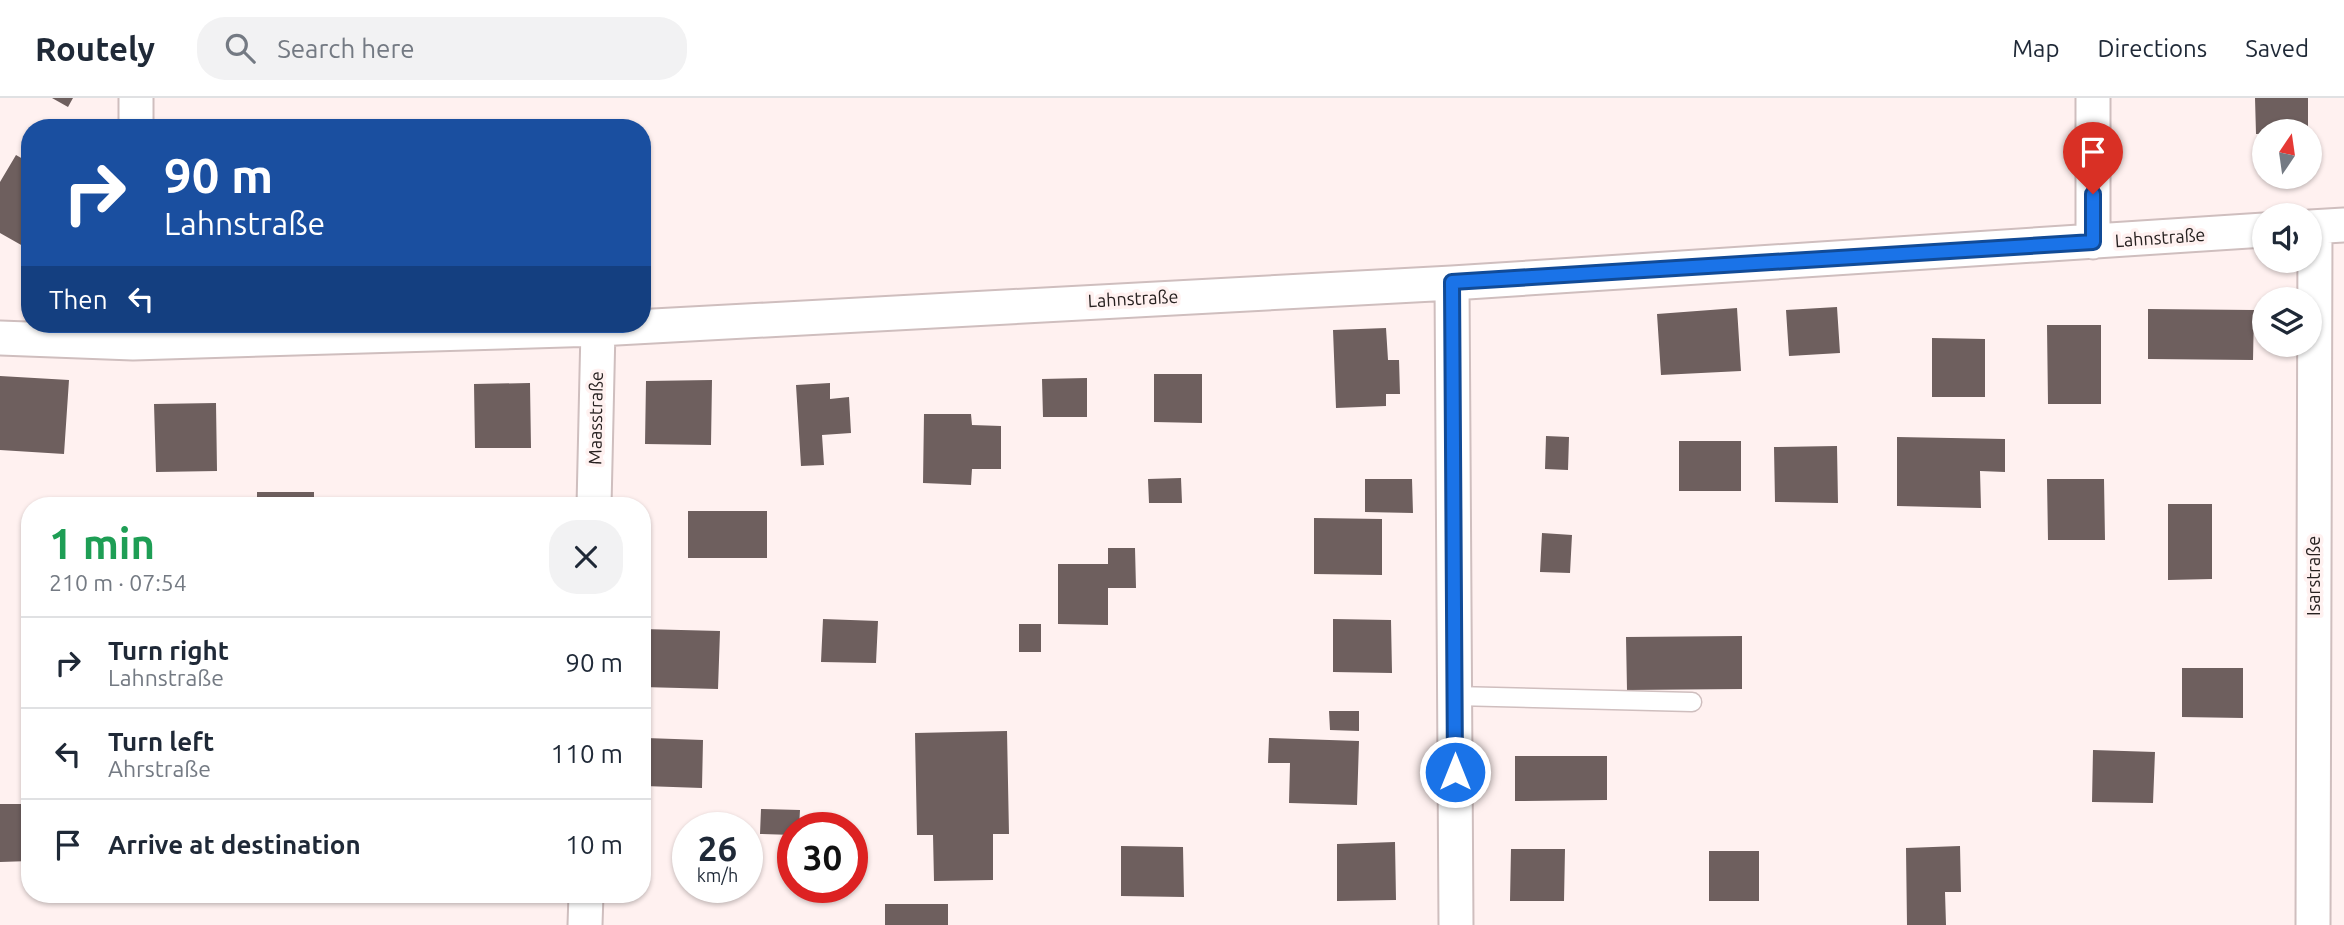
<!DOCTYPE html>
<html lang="en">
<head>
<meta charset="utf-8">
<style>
	:root { --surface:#fff; --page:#f2f2f3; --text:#1f2937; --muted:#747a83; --line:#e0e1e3 }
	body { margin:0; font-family:Ubuntu,sans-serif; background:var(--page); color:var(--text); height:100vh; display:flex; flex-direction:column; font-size:26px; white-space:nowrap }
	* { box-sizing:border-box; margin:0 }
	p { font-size:23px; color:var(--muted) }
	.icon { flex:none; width:38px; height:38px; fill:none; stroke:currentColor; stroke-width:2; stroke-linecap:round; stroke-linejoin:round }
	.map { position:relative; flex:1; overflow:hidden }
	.panel { position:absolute; left:21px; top:399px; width:630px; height:406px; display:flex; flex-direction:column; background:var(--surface); border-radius:28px; box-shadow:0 2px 5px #0004 }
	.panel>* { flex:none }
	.top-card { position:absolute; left:21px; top:21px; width:630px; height:214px; border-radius:28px; box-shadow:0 2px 5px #0004; background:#1a4fa0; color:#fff; overflow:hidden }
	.needle { width:46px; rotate:13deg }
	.tools { position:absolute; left:2252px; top:21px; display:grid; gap:14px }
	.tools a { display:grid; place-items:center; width:70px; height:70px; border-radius:50%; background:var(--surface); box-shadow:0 2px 5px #0004; font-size:35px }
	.speed { position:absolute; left:672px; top:714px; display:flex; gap:14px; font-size:35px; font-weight:700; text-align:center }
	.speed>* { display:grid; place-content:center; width:91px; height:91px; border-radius:50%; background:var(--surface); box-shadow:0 2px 5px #0004; line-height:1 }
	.speed small { font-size:18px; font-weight:400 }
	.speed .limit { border:10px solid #d22; background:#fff; color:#111 }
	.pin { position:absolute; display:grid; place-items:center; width:60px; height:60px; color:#fff; margin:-72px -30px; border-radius:50% 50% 50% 0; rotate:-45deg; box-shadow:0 0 7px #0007 }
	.pin .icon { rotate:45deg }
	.me { position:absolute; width:77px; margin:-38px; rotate:0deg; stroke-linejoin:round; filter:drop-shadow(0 0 5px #0008) }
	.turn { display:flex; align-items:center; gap:24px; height:147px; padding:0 28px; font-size:32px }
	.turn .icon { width:91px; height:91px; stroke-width:2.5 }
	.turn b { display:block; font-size:49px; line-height:60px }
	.then { display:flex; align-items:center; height:66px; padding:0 28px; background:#0003; gap:14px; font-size:26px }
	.round { display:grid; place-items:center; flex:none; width:74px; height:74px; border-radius:28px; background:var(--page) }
	.summary { display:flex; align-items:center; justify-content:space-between; height:119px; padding:0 28px }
	h1 { font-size:42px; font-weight:600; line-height:52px; color:#1e9e55 }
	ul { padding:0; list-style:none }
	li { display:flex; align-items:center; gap:21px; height:91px; padding:0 28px; border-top:2px solid var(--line) }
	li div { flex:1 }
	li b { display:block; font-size:26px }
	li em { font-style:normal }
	header { display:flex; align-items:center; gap:42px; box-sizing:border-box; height:98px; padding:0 35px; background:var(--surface); border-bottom:2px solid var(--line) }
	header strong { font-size:33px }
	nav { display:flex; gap:38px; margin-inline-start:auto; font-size:24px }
	.search { width:490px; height:63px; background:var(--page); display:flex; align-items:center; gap:18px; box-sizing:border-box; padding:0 24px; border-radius:28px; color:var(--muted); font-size:26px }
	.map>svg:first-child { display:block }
	.building { fill:#6e5f5e }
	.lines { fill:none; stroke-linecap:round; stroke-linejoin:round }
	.service-casing { stroke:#cfbebe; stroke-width:21 }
	.minor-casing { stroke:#cfbebe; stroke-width:37 }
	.service { stroke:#fff; stroke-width:18 }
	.minor { stroke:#fff; stroke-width:33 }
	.route-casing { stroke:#114b97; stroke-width:18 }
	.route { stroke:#1a73e8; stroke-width:12 }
	.labels { text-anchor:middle; stroke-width:7; stroke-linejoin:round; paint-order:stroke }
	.street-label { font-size:18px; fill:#272120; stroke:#fff1f0 }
</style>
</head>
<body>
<header>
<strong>Routely</strong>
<div class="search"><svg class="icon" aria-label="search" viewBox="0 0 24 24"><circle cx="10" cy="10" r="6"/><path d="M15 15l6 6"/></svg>Search here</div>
<nav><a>Map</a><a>Directions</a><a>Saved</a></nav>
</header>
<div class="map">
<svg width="2344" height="827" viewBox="0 0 2344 827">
	<rect width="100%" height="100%" fill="#fff1f0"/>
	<!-- building -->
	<path class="building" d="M52,0H73L68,9Z
		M2255,0H2308V33H2264V36H2256Z
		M16,57L30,65V152L0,135V84Z
		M1837,209L1840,255L1789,258L1786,212Z
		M1737,210L1741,273L1661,277L1657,216Z
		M2148,211L2254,212L2253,262L2148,261Z
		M2047,227H2101V306H2048Z
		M1386,230L1388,262H1399L1400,296H1386V308L1336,310L1333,232Z
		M1932,240L1985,241V299H1932Z
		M1154,276H1202V325L1154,324Z
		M0,278L69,282L64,356L0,352Z
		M1087,280V319H1043L1042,281Z
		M712,282L711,347L645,346L646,283Z
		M530,285L531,350H475L474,286Z
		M830,285V301L849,299L851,335L822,337L824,367L801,368L796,287Z
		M216,305L217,373L156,374L154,306Z
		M924,316H971L972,327L1001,328V371H972L971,387L923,385Z
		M1546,338L1569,339L1568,372L1545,371Z
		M1897,339L2005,341V374L1980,373L1981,410L1897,408Z
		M1679,343H1741V393H1679Z
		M1837,348L1838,405L1775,404L1774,349Z
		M1181,380L1182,405H1149L1148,381Z
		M1365,381H1412L1413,415L1365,414Z
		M2047,381H2104L2105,442H2048Z
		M257,394H314V408H257Z
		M2168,406H2212V481L2168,482Z
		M688,413H767V460H688Z
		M1314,420L1382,421V477L1314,476Z
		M1542,435L1572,437L1570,475L1540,474Z
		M1108,450H1135L1136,490H1108V527L1058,526V466H1108Z
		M823,521L878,523L876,565L821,564Z
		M1333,521L1391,522L1392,575L1333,574Z
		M1019,526H1041V554H1019Z
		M642,531L720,533L718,591L642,589Z
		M1742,538V591L1627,592L1626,539Z
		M2182,570H2243V620L2182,619Z
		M1329,613H1359V633L1330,632Z
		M1007,633L1009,736H993V782L934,783L933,737H917L915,635Z
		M646,640L703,642L702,690L644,688Z
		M1269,640L1359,643L1357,707L1289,705L1290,665H1268Z
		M2093,652L2155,654L2153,705L2092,704Z
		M1515,658H1607V702L1515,703Z
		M0,706H30V763L0,764Z
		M761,711L800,712L799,730H793V737L760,736Z
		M1395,744L1396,802L1337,803V746Z
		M1121,748L1183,749L1184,799L1121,798Z
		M1960,748L1961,794H1945L1946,827H1907L1906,750Z
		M1511,751H1565L1564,803H1510Z
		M1709,753H1759V803H1709Z
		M885,806H948V827H885Z"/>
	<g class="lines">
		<!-- service casing -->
		<g class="service-casing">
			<path id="service" d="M1455,598L1692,604"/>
		</g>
		<!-- minor casing -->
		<g class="minor-casing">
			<path id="minor" d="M136,0V30
				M2093,0V144
				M2310,129L2344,127
				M1452,185L1456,827
				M0,240L133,245L598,231L1452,185L2264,132
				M594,408L598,231
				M585,827L586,796
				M2313,827L2315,129"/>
		</g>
		<!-- service -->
		<use href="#service" class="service"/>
		<!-- minor -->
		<use href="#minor" class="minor"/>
	</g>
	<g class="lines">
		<!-- route casing -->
		<g class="route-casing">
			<path id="route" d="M1455,674L1452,184L2093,144V96"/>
		</g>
		<!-- route -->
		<use href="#route" class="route"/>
	</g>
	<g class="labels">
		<!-- street labels -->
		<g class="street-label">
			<text transform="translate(2160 140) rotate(-4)" y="6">Lahnstraße</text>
			<text transform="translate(1133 201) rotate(-3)" y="6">Lahnstraße</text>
			<text transform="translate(596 320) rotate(-89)" y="6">Maasstraße</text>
			<text transform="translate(2314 478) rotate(-90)" y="6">Isarstraße</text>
		</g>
	</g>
</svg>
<div class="tools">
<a><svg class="needle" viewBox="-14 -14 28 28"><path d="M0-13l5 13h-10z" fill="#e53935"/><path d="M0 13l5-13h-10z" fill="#747a83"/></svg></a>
<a><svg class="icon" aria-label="sound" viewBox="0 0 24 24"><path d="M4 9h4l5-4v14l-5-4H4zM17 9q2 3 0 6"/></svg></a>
<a><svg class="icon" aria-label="layers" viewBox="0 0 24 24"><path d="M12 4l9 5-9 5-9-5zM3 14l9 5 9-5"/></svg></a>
</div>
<div class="speed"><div>26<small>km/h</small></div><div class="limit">30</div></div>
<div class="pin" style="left:2093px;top:96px;background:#d93025"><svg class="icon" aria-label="arrive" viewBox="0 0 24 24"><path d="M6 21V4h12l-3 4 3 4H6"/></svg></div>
<svg class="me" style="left:1455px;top:674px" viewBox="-20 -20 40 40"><circle r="17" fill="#1a73e8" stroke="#fff" stroke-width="3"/><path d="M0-11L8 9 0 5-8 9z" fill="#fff"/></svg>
<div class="top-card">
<div class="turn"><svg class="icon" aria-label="right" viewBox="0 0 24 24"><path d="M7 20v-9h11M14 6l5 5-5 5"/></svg><div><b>90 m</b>Lahnstraße</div></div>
<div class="then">Then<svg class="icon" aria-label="left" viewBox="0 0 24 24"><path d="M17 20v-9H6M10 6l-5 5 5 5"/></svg></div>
</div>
<section class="panel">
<div class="summary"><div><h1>1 min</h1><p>210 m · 07:54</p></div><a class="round"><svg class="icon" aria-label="close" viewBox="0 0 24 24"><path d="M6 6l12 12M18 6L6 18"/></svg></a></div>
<ul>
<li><svg class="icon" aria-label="right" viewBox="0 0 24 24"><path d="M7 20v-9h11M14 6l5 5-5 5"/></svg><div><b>Turn right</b><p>Lahnstraße</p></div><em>90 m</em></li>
<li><svg class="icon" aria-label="left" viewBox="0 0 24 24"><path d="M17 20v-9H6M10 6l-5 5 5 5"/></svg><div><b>Turn left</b><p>Ahrstraße</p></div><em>110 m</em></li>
<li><svg class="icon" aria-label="arrive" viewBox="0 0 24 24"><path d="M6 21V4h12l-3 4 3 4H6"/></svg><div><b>Arrive at destination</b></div><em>10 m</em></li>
</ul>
</section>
</div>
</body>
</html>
